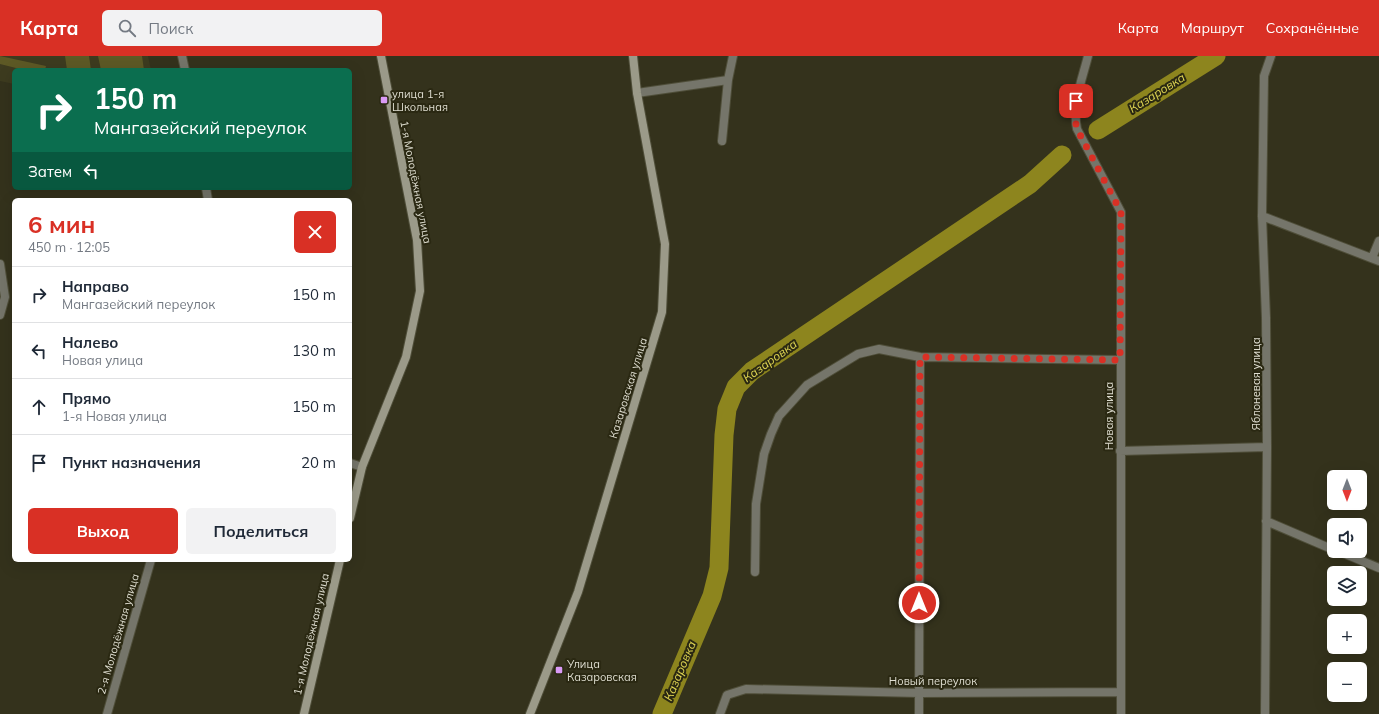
<!DOCTYPE html>
<html lang="ru">
<head>
<meta charset="utf-8">
<style>
	:root { --surface:#fff; --page:#f2f2f3; --text:#1f2937; --muted:#747a83; --line:#e0e1e3; --accent:#d93025 }
	body { margin:0; font-family:Mulish,sans-serif; background:var(--page); color:var(--text); height:100vh; display:flex; flex-direction:column; font-size:15px; white-space:nowrap }
	* { box-sizing:border-box; margin:0 }
	p { font-size:13px; color:var(--muted) }
	.icon { flex:none; width:22px; height:22px; fill:none; stroke:currentColor; stroke-width:2; stroke-linecap:round; stroke-linejoin:round }
	.map { position:relative; flex:1; overflow:hidden }
	.panel { position:absolute; left:12px; top:142px; width:340px; height:364px; display:flex; flex-direction:column; background:var(--surface); border-radius:6px; box-shadow:0 4px 16px #0002 }
	.panel>* { flex:none }
	.hud { position:absolute; left:12px; top:12px; width:340px; height:122px; border-radius:6px; box-shadow:0 4px 16px #0002; background:#0b6e4f; color:#fff; overflow:hidden }
	.needle { width:26px; rotate:180deg }
	.buttons { position:absolute; left:1327px; top:414px; display:grid; gap:8px }
	.buttons a { display:grid; place-items:center; width:40px; height:40px; border-radius:6px; background:var(--surface); box-shadow:0 4px 16px #0002; font-size:20px }
	.pin { position:absolute; display:grid; place-items:center; width:34px; height:34px; color:#fff; margin:-17px; border-radius:8px; box-shadow:0 2px 6px #0006 }
	.me { position:absolute; width:44px; margin:-22px; rotate:0deg; stroke-linejoin:round; filter:drop-shadow(0 0 3px #0008) }
	.turn { display:flex; align-items:center; gap:14px; height:84px; padding:0 16px; font-size:18px }
	.turn .icon { width:52px; height:52px; stroke-width:2.5 }
	.turn b { display:block; font-size:28px; line-height:34px }
	.then { display:flex; align-items:center; height:38px; padding:0 16px; background:#0003; gap:8px; font-size:15px }
	.round { display:grid; place-items:center; flex:none; width:42px; height:42px; border-radius:6px; background:var(--page) }
	.overview { display:flex; align-items:center; justify-content:space-between; height:68px; padding:0 16px }
	h1 { font-size:24px; font-weight:700; line-height:30px; color:var(--accent) }
	.cta { display:flex; gap:8px; margin-top:auto; padding:8px 16px }
	.cta a { flex:1; height:46px; border-radius:6px; background:var(--accent); color:#fff; font-size:16px; font-weight:700; line-height:46px; text-align:center }
	.cta a+a { background:var(--page); color:var(--text) }
	ul { padding:0; list-style:none }
	li { display:flex; align-items:center; gap:12px; height:56px; padding:0 16px; border-top:1px solid var(--line) }
	li div { flex:1 }
	li b { display:block; font-size:15px }
	li em { font-style:normal }
	header { display:flex; align-items:center; gap:24px; box-sizing:border-box; height:56px; padding:0 20px; background:var(--accent); color:#fff }
	header strong { font-size:19px }
	nav { display:flex; gap:22px; margin-inline-start:auto; font-size:14px }
	.search { width:280px; height:36px; background:var(--page); display:flex; align-items:center; gap:10px; box-sizing:border-box; padding:0 14px; border-radius:6px; color:var(--muted); font-size:15px }
	.map>svg:first-child { display:block }
	.built { fill:#3d3b1f }
	.pitch { fill:#5d5925 }
	.lines { fill:none; stroke-linecap:round; stroke-linejoin:round }
	.river { stroke:#8d851e; stroke-width:19 }
	.street-casing { stroke:#4f4e39; stroke-width:10 }
	.secondary-casing { stroke:#4f4e39; stroke-width:10 }
	.street { stroke:#75756a; stroke-width:8 }
	.secondary { stroke:#9b9a89; stroke-width:8 }
	.route { stroke:#d93025; stroke-width:7; stroke-dasharray:0 12.6 }
	.poi-dot { fill:#da9af6; stroke:#2a2812; stroke-width:1.5 }
	.labels { text-anchor:middle; stroke-width:4; stroke-linejoin:round; paint-order:stroke }
	.poi-label { font-size:11px; fill:#dfded1; stroke:#2a2812; text-anchor:start }
	.street-label { font-size:11px; fill:#dfded1; stroke:#2a2812 }
	.water-label { font-size:12px; font-style:italic; fill:#ddd352; stroke:#2a2812 }
</style>
</head>
<body>
<header>
<strong>Карта</strong>
<div class="search"><svg class="icon" aria-label="search" viewBox="0 0 24 24"><circle cx="10" cy="10" r="6"/><path d="M15 15l6 6"/></svg>Поиск</div>
<nav><a>Карта</a><a>Маршрут</a><a>Сохранённые</a></nav>
</header>
<div class="map">
<svg width="1379" height="658" viewBox="0 0 1379 658">
	<rect width="100%" height="100%" fill="#34321c"/>
	<!-- built -->
	<path class="built" d="M0,0H148L151,14H14V28L0,25Z"/>
	<!-- pitch -->
	<path class="pitch" d="M0,0L46,10L45,14H24L0,8Z
		M65,0H89L91,14H67Z
		M98,0H142L144,14H101Z"/>
	<g class="lines">
		<!-- river -->
		<path class="river" d="M1098,74L1216,0
			M662,658L712,540L719,512L724,379L727,353L736,331L752,315L1030,128L1062,99"/>
		<!-- street casing -->
		<g class="street-casing">
			<path id="street" d="M182,0L185,14
				M1088,0C1082,24 1072,48 1077,73L1121,156V658
				M637,37L728,24
				M722,85L728,24L733,0
				M206,132L208,144
				M1262,160L1379,205
				M1372,202L1379,185
				M0,208L5,241L0,259
				M1120,395L1267,391
				M350,407L362,411
				M1266,465L1334,494
				M1338,495L1379,512
				M755,516L756,448L764,398L771,378L779,360L807,329L858,298L879,293L920,301L1120,304
				M107,658L151,504
				M720,658L727,639L746,633L919,637L1121,636
				M919,658L920,301
				M1265,658L1267,391L1266,262L1262,160L1264,20L1271,0"/>
		</g>
		<!-- secondary casing -->
		<g class="secondary-casing">
			<path id="secondary" d="M350,462L362,411L406,301L420,235L417,184L381,0
				M304,658L340,504
				M530,658L578,536L662,256L665,188L637,37L633,0"/>
		</g>
		<!-- street -->
		<use href="#street" class="street"/>
		<!-- secondary -->
		<use href="#secondary" class="secondary"/>
	</g>
	<g class="lines">
		<!-- route -->
		<path class="route" d="M919,547L920,301L1120,304L1121,156L1077,73L1074,59L1076,45"/>
	</g>
	<!-- markers -->
	<g class="poi-dot">
		<rect x="380" y="40" width="8" height="8" rx="2"/>
		<rect x="555" y="610" width="8" height="8" rx="2"/>
	</g>
	<g class="labels">
		<!-- poi labels -->
		<g class="poi-label">
			<text x="392" y="42">улица 1-я<tspan x="392" dy="13">Школьная</tspan></text>
			<text x="567" y="612">Улица<tspan x="567" dy="13">Казаровская</tspan></text>
		</g>
		<!-- street labels -->
		<g class="street-label">
			<text transform="translate(416 126) rotate(79)" y="4">1-я Молодёжная улица</text>
			<text transform="translate(1256 328) rotate(-90)" y="4">Яблоневая улица</text>
			<text transform="translate(628 332) rotate(-73)" y="4">Казаровская улица</text>
			<text transform="translate(1109 360) rotate(-90)" y="4">Новая улица</text>
			<text transform="translate(118 578) rotate(-74)" y="4">2-я Молодёжная улица</text>
			<text transform="translate(311 578) rotate(-77)" y="4">1-я Молодёжная улица</text>
			<text x="933" y="629">Новый переулок</text>
		</g>
		<!-- water labels -->
		<g class="water-label">
			<text transform="translate(1157 37) rotate(-32)" y="4">Казаровка</text>
			<text transform="translate(770 305) rotate(-36)" y="4">Казаровка</text>
			<text transform="translate(680 615) rotate(-67)" y="4">Казаровка</text>
		</g>
	</g>
</svg>
<div class="buttons">
<a><svg class="needle" viewBox="-14 -14 28 28"><path d="M0-13l5 13h-10z" fill="#e53935"/><path d="M0 13l5-13h-10z" fill="#747a83"/></svg></a>
<a><svg class="icon" aria-label="sound" viewBox="0 0 24 24"><path d="M4 9h4l5-4v14l-5-4H4zM17 9q2 3 0 6"/></svg></a>
<a><svg class="icon" aria-label="layers" viewBox="0 0 24 24"><path d="M12 4l9 5-9 5-9-5zM3 14l9 5 9-5"/></svg></a>
<a>+</a>
<a>−</a>
</div>
<div class="pin" style="left:1076px;top:45px;background:#d93025"><svg class="icon" aria-label="arrive" viewBox="0 0 24 24"><path d="M6 21V4h12l-3 4 3 4H6"/></svg></div>
<svg class="me" style="left:919px;top:547px" viewBox="-20 -20 40 40"><circle r="17" fill="#d93025" stroke="#fff" stroke-width="3"/><path d="M0-11L8 9 0 5-8 9z" fill="#fff"/></svg>
<div class="hud">
<div class="turn"><svg class="icon" aria-label="right" viewBox="0 0 24 24"><path d="M7 20v-9h11M14 6l5 5-5 5"/></svg><div><b>150 m</b>Мангазейский переулок</div></div>
<div class="then">Затем<svg class="icon" aria-label="left" viewBox="0 0 24 24"><path d="M17 20v-9H6M10 6l-5 5 5 5"/></svg></div>
</div>
<section class="panel">
<div class="overview"><div><h1>6 мин</h1><p>450 m · 12:05</p></div><a class="round" style="background:#d93025;color:#fff"><svg class="icon" aria-label="close" viewBox="0 0 24 24"><path d="M6 6l12 12M18 6L6 18"/></svg></a></div>
<ul>
<li><svg class="icon" aria-label="right" viewBox="0 0 24 24"><path d="M7 20v-9h11M14 6l5 5-5 5"/></svg><div><b>Направо</b><p>Мангазейский переулок</p></div><em>150 m</em></li>
<li><svg class="icon" aria-label="left" viewBox="0 0 24 24"><path d="M17 20v-9H6M10 6l-5 5 5 5"/></svg><div><b>Налево</b><p>Новая улица</p></div><em>130 m</em></li>
<li><svg class="icon" aria-label="ahead" viewBox="0 0 24 24"><path d="M12 20V5M6 11l6-6 6 6"/></svg><div><b>Прямо</b><p>1-я Новая улица</p></div><em>150 m</em></li>
<li><svg class="icon" aria-label="arrive" viewBox="0 0 24 24"><path d="M6 21V4h12l-3 4 3 4H6"/></svg><div><b>Пункт назначения</b></div><em>20 m</em></li>
</ul>
<div class="cta"><a>Выход</a><a>Поделиться</a></div>
</section>
</div>
</body>
</html>
